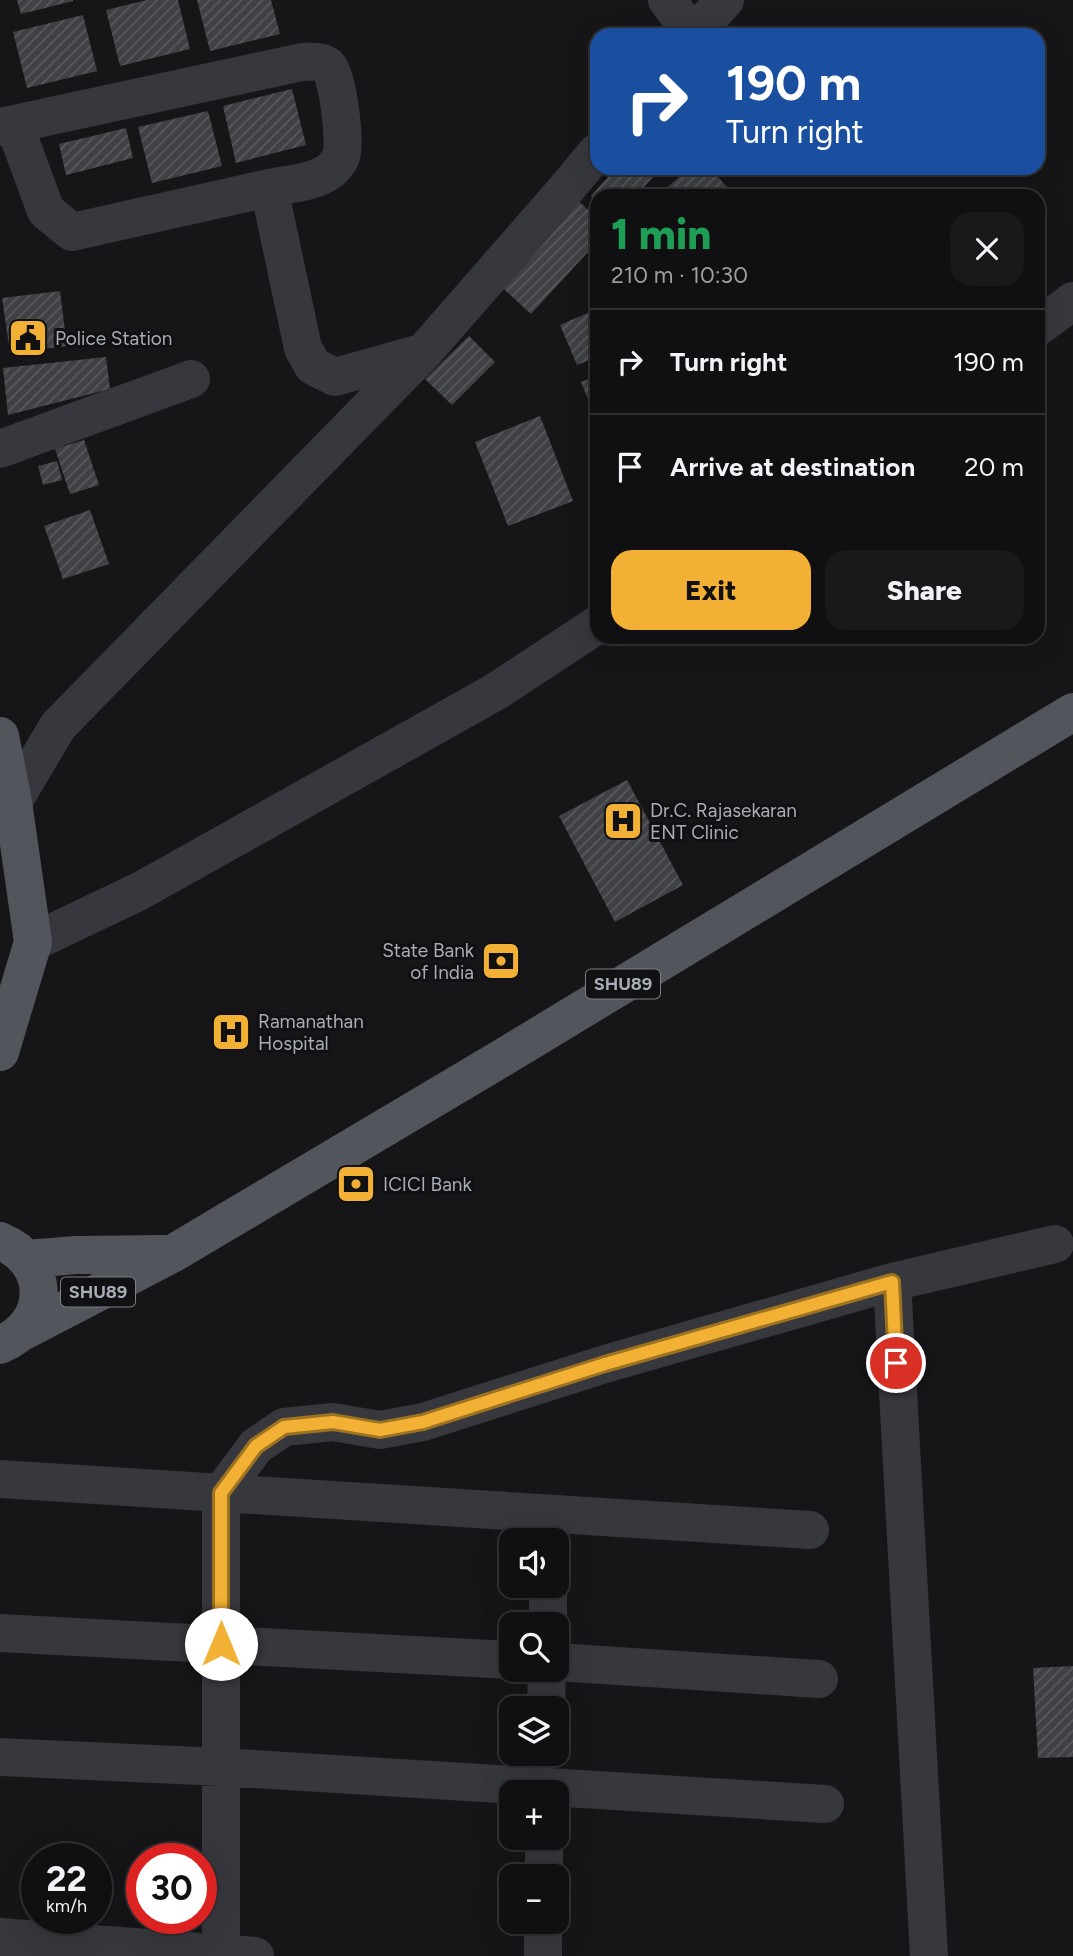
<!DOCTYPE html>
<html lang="en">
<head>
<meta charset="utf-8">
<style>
	:root { --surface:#101012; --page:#19191b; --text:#f1f3f6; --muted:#9c9d9f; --line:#303032; --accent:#f2b134 }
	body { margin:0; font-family:Figtree,sans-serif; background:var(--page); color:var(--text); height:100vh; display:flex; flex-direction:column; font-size:26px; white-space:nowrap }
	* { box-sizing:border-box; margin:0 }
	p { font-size:23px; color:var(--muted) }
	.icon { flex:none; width:38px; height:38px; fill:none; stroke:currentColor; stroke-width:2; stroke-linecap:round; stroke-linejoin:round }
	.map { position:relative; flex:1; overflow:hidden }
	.panel { position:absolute; left:590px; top:189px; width:455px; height:455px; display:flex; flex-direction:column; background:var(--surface); border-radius:21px; box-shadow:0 7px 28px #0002,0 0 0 2px var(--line) }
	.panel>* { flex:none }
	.guide { position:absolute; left:590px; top:28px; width:455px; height:147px; border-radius:21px; box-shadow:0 7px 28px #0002,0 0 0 2px var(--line); background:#1a4fa0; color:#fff; overflow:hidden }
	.controls { position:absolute; left:499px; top:1528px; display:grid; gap:14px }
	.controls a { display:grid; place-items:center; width:70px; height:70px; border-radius:14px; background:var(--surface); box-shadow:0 7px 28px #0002,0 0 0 2px var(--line); font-size:35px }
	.speed { position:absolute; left:21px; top:1843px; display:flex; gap:14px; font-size:35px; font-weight:700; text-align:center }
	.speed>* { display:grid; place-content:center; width:91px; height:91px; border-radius:50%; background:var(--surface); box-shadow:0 7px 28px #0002,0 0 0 2px var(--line); line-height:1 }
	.speed small { font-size:18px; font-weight:400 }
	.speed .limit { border:10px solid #d22; background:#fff; color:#111 }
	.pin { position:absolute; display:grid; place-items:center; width:60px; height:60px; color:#fff; margin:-30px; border:4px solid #fff; border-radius:50%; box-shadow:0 2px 7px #0007 }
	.me { position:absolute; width:77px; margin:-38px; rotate:0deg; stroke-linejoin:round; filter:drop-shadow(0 0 5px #0008) }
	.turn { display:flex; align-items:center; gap:24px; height:147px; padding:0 21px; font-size:32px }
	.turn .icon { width:91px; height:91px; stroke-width:2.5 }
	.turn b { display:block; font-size:49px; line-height:60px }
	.round { display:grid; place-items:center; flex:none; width:74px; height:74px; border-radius:21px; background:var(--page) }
	.head { display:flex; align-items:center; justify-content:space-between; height:119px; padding:0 21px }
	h1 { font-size:42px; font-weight:800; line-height:52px; color:#1e9e55 }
	.button { display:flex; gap:14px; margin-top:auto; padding:14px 21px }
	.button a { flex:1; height:80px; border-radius:21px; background:var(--accent); color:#111; font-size:28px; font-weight:800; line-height:80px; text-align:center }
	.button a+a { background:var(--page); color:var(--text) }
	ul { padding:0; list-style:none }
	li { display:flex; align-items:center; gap:21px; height:105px; padding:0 21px; border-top:2px solid var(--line) }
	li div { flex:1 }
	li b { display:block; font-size:26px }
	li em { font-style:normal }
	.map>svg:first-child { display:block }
	.building { fill:url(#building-hatch) }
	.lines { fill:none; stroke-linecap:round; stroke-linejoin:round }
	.minor { stroke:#37383d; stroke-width:38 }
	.major { stroke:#53555c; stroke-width:38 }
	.route-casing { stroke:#9d7322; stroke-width:18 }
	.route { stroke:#f2b134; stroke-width:12 }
	.labels { text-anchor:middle; stroke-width:6; stroke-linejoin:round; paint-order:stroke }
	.shield { fill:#111113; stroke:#7b7e86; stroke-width:2 }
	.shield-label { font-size:18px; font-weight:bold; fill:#a8adb8 }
	.poi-label { font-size:19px; fill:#a8adb8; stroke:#111113; text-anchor:start }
</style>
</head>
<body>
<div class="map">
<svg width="1073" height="1956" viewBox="0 0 1073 1956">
	<defs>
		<pattern id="building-hatch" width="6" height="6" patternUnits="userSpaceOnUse" patternTransform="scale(1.75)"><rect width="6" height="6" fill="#404145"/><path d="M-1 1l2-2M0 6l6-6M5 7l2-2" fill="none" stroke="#595a5e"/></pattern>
	</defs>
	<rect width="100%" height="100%" fill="#161618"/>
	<!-- building -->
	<path class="building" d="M17,0H73V1L21,14Z
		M147,0H178L190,49L120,66L106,10Z
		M197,0H271L280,34L210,51Z
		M83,15L97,71L27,88L13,32Z
		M292,89L306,145L236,163L223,106Z
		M208,111L222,166L152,183L138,127Z
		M126,128L133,158L66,175L59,144Z
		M616,168H661L636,196H597V201L591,196Z
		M690,168H710L735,196H657Z
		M575,198L597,218V242L531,314L497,283Z
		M60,291L67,346L10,353L2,298Z
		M597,309V357L577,365L560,325Z
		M469,336L495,362L452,405L425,379Z
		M106,357L110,389L8,415L3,368Z
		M597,376V421L581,382Z
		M540,416L573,501L508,526L475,442Z
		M84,440L99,485L70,494L55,449Z
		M57,461L62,480L43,485L38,466Z
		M90,510L109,564L63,579L44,526Z
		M627,780L683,885L615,922L559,816Z
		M1073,1666V1757L1038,1758L1033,1668Z"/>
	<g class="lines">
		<!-- minor -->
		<path class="minor" d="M667,0L693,35
			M693,35L725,0
			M14,124L302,62C310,62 322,60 328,66C338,75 346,144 341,157C339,161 334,167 331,170C315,183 288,184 269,188
			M0,127L14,124L46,211L72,232L269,188L303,348L313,366L335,377L421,353
			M1038,327L1073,301
			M0,449L191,379
			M13,802L58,726L423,353L561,195L597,152
			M33,942L140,891L495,692L597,625
			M892,1282L929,1956
			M0,1479L810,1530
			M548,1624V1586
			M0,1633L511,1660
			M556,1662L819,1679
			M546,1708L547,1670
			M0,1757L221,1767L825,1804
			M544,1876V1838
			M0,1937L255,1956
			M221,1953V1493L256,1446L284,1427L333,1422L380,1430L423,1422L605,1364L892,1282L1055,1244
			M543,1956V1922"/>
		<!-- major -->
		<path class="major" d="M0,736L13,802L33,942L0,1052
			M0,1241C52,1262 51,1324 0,1345
			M27,1259L76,1255L163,1254
			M24,1331L172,1254L502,1058L1073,712"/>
	</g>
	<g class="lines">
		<!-- route casing -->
		<g class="route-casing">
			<path id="route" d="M221,1644V1493L256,1446L284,1427L333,1422L380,1430L423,1422L605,1364L892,1282L896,1363"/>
		</g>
		<!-- route -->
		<use href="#route" class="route"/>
	</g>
	<!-- icons -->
	<defs>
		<g id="civic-square" transform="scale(2.0125)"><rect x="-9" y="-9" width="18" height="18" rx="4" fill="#f2b134" stroke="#111113"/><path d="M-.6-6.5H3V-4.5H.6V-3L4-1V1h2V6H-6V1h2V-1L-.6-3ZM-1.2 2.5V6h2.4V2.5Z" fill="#111"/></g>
		<g id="hospital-square" transform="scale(2.0125)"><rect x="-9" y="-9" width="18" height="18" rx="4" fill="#f2b134" stroke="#111113"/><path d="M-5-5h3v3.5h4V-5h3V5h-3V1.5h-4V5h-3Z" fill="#111"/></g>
		<g id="bank-square" transform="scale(2.0125)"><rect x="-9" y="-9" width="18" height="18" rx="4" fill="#f2b134" stroke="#111113"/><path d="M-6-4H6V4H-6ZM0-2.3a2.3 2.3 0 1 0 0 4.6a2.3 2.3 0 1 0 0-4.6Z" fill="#111"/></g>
	</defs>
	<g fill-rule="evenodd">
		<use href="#civic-square" x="28" y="338"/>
		<use href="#hospital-square" x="623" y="821"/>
		<use href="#bank-square" x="501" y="961"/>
		<use href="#hospital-square" x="231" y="1032"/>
		<use href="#bank-square" x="356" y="1184"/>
	</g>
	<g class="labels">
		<!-- shield labels -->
		<g class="shield">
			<rect x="586" y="969.5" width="74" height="29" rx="5"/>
			<rect x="61" y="1277.5" width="74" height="29" rx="5"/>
		</g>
		<g class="shield-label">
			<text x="623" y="990">SHU89</text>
			<text x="98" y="1298">SHU89</text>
		</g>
		<!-- poi labels -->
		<g class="poi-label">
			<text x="55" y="345">Police Station</text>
			<text x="650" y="817">Dr.C. Rajasekaran<tspan x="650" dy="22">ENT Clinic</tspan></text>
			<text x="474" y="957" text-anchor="end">State Bank<tspan x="474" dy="22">of India</tspan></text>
			<text x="258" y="1028">Ramanathan<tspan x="258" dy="22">Hospital</tspan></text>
			<text x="383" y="1191">ICICI Bank</text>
		</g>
	</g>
</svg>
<div class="controls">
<a><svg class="icon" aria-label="sound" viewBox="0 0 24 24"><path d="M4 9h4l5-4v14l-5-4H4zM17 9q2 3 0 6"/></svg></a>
<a><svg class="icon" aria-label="search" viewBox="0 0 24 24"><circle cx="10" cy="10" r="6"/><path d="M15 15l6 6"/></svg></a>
<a><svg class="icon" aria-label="layers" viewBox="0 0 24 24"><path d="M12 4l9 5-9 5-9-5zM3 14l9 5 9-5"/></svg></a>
<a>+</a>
<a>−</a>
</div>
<div class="speed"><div>22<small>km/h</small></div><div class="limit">30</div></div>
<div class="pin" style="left:896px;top:1363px;background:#d93025"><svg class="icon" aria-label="arrive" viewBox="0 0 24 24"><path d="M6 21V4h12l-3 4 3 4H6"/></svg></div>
<svg class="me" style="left:221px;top:1644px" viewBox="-20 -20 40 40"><circle r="19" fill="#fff"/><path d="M0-13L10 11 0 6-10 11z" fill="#f2b134"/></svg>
<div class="guide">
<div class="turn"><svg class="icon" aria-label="right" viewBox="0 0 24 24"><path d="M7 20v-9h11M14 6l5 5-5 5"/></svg><div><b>190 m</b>Turn right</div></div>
</div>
<section class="panel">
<div class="head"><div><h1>1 min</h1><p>210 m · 10:30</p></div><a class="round"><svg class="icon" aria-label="close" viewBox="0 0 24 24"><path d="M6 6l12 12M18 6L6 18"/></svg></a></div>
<ul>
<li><svg class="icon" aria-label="right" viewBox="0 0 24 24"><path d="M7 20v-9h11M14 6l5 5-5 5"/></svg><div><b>Turn right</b></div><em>190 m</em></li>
<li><svg class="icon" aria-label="arrive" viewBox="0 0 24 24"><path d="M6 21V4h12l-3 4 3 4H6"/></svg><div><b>Arrive at destination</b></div><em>20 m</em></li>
</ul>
<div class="button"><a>Exit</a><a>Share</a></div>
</section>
</div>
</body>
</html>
